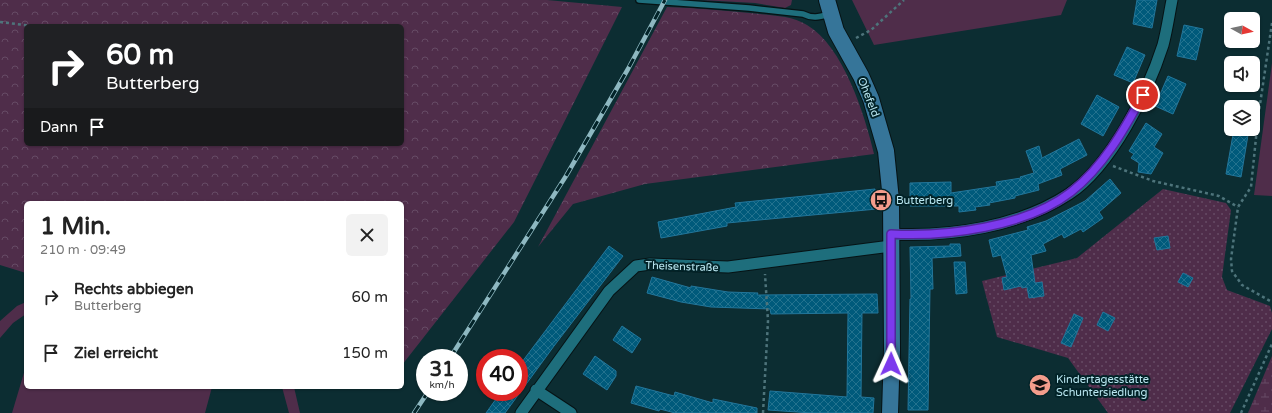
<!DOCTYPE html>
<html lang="de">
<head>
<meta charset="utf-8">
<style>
	:root { --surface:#fff; --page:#f2f2f2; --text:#222; --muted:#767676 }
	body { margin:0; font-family:"Varela Round",sans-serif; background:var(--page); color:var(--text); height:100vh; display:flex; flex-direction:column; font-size:15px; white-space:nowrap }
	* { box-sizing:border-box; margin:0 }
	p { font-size:13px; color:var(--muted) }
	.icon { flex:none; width:22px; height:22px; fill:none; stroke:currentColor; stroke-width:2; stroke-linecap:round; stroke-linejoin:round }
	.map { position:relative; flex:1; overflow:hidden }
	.drawer { position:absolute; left:24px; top:201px; width:380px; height:188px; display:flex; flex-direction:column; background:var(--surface); border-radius:6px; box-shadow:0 1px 3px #0004 }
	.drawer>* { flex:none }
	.banner { position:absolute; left:24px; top:24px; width:380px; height:122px; border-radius:6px; box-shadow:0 1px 3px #0004; background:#202124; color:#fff; overflow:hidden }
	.needle { width:26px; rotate:98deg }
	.controls { position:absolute; left:1224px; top:12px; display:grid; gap:8px }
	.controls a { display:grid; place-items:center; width:36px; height:36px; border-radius:6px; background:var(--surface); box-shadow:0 1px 3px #0004; font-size:20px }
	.speed { position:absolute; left:416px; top:349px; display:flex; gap:8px; font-size:20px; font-weight:700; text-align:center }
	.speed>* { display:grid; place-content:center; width:52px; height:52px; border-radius:50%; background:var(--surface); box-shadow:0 1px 3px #0004; line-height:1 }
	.speed small { font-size:10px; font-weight:400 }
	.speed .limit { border:6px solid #d22; background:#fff; color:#111 }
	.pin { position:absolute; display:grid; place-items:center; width:34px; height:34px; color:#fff; margin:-17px; border:2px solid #fff; border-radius:50%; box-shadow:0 1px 4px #0007 }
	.me { position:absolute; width:44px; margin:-22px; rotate:1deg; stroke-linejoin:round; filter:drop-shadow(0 0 3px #0008) }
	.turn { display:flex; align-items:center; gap:14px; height:84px; padding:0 16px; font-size:18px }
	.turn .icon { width:52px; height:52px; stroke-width:2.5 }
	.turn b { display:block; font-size:28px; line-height:34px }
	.then { display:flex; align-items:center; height:38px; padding:0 16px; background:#0003; gap:8px; font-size:15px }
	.round { display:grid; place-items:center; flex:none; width:42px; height:42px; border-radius:6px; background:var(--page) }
	.summary { display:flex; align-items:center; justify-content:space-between; height:68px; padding:0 16px }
	h1 { font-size:24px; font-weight:700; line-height:30px }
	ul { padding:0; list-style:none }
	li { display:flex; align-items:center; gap:12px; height:56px; padding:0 16px }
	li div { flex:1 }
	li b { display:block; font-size:15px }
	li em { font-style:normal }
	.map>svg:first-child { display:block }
	.green { fill:#4f2d4a }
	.forest { fill:url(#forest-crowns); fill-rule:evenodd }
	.wetland { fill:url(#wetland-marsh) }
	.garden { fill:url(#garden-dots) }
	.building { fill:url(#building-cross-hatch); stroke:#22769b }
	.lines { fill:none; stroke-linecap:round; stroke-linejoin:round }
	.lane-casing { stroke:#061315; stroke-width:8 }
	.street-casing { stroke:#061315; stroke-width:13 }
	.secondary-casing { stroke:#061315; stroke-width:18 }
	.path { stroke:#4e747b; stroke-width:2.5; stroke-dasharray:3 3; stroke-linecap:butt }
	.lane { stroke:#1e6e7c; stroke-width:5.5 }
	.street { stroke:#1e6e7c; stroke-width:11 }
	.secondary { stroke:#367599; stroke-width:16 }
	.rail-casing { stroke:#8eb8c1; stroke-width:4.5 }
	.rail { stroke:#022328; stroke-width:3; stroke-dasharray:9; stroke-linecap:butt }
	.route-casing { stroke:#51269a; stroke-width:10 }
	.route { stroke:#7c3aed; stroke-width:7 }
	.labels { text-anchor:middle; stroke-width:4; stroke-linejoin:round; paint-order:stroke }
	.street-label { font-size:11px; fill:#bae7f1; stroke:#022328 }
	.poi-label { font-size:11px; fill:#bae7f1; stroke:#022328; text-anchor:start }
</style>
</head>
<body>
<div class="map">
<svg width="1272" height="413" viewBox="0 0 1272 413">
	<defs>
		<pattern id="forest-crowns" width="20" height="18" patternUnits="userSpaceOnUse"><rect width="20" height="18" fill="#4f2d4a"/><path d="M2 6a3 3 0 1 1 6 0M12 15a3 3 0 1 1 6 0" fill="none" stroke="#664b65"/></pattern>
		<pattern id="wetland-marsh" width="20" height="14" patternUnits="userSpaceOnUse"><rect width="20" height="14" fill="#4f2d4a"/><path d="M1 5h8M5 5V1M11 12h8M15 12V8" fill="none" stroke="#664b65"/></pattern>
		<pattern id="garden-dots" width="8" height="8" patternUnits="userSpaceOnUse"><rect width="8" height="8" fill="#4f2d4a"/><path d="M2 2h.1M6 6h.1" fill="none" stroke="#664b65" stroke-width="1.8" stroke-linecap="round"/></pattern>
		<pattern id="building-cross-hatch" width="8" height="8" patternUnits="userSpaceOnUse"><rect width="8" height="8" fill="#005a7b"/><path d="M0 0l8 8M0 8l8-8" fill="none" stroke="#23728e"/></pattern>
	</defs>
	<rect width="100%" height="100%" fill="#0c2d32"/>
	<!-- green -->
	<path class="green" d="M700,0H792L791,5L785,8L755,3Z
		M852,0H1067L1061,15L874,45Z
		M1272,63V196L1254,195Z
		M26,302V314L13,323L0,338V321L17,306Z
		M26,366V387H212L205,413H12Z
		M282,387H294L300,413H289Z"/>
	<!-- forest -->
	<path class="forest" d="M0,0H547L622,7L514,222L402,365V203H26V273L0,265ZM26,26H402V144H26Z
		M667,7C698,8 729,11 760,14C776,16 793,16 807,25C843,46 865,115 874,154L645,184L573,204L538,247Z"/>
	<!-- wetland -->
	<path class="wetland" d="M1272,356V413H1248Z"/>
	<!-- garden -->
	<path class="garden" d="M1163,189L1226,203L1231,210L1222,277L1227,290L1270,306L1272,313V329L1230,413H1108L1068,358L997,337L982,281L1077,258Z"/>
	<!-- building -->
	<path class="building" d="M1137,0H1157L1152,28L1133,24Z
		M1184,25L1203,29L1196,60L1177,56Z
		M1127,47L1145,55L1133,83L1114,75Z
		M1168,76L1186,84L1173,114L1155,106Z
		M1097,95L1119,107L1103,136L1081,124Z
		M1146,123L1162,134L1154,147L1163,153L1151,174L1138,172L1139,163L1131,158L1134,154L1129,151Z
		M1234,129H1249L1241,177L1226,174Z
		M1079,139L1087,155L1060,169L1062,175L1038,184L1039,190L1015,196V198L989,203L990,205L975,207L976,210L959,212V206H910V183L951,182V193L997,186L996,182L1021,178L1020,177L1034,173L1026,151L1039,146L1042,158Z
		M1110,179L1121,193L1099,212L1103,218L1083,232L1081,229L1064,238L1062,234L1043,244L1046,251L1031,255L1035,283L1042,282L1044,296L1029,298L1027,287L1022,288L1021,286L1004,290L1002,278L1007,277L1001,255L993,257L989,240L1028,230L1027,227L1046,221L1085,201Z
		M875,189L877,209L727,223V226L661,238L658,222L736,207L735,203Z
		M1168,236L1170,248L1157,250L1154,238Z
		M950,244H960L961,256L932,258L933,289H930L928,410H908L910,299H911L910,247L950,246Z
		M609,246L623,256L554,346L505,413H486L501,392H519V366Z
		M954,262H965L967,293L956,294Z
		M1183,273L1193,278L1188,287L1178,282Z
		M652,277L691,288V286L728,292L758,293L757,295L877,294L878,313H862L861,397L874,398L873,413H812L768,410L770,391L847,397L848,313L771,314L770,309L711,307L681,302L647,293Z
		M1103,312L1115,318L1108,331L1097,325Z
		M1074,314L1083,318L1071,347L1061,343Z
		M622,326L641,339L632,353L613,340Z
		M595,356L616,371V376L607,390L583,374Z
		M636,386L674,396L675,392L713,403V399L757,408V413H675L660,409L659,411L631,403Z"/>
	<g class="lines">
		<!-- lane casing -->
		<g class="lane-casing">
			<path id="lane" d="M639,0L749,8L803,14C813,19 819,17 830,14"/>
		</g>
		<!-- street casing -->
		<g class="street-casing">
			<path id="street" d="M891,234C950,237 1019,227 1069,194C1111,166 1148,92 1163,45C1167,30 1169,15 1172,0
				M536,390L571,413
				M521,413L609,291L636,266L650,264L728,267L891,246"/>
		</g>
		<!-- secondary casing -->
		<g class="secondary-casing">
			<path id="secondary" d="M827,0L836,31L861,76L871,99L886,151L891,200L892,350L890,413"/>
		</g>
		<!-- path -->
		<path class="path" d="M0,22L33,26
			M1272,23L1258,118L1251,187L1238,207L1231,259L1232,271L1242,285L1272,302
			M856,38L871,30L904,0
			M1113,166L1153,181L1219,196L1238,207
			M763,413L768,321L765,274
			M1241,413L1272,344"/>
		<!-- lane -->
		<use href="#lane" class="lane"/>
		<!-- street -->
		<use href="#street" class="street"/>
		<!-- secondary -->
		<use href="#secondary" class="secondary"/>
		<!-- rail casing -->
		<g class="rail-casing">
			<path id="rail" d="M450,358L566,176L628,69L665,0
				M414,413L428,392"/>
		</g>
		<!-- rail -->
		<use href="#rail" class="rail"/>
	</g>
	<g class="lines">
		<!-- route casing -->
		<g class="route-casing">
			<path id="route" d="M891,364V234C946,237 1026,227 1071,192C1103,167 1124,130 1143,95"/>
		</g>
		<!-- route -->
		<use href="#route" class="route"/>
	</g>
	<!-- icons -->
	<defs>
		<g id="bus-disc" transform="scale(1.15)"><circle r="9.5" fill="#f49d8c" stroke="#022328"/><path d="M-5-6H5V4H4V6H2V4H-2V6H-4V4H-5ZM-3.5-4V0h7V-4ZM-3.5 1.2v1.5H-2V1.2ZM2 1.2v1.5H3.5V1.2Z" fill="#111"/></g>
		<g id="school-disc" transform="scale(1.15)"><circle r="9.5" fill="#f49d8c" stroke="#022328"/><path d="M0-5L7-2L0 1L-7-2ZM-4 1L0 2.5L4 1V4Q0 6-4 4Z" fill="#111"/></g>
	</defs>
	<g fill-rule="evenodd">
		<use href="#bus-disc" x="881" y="200"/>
		<use href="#school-disc" x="1040" y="385"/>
	</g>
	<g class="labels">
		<!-- street labels -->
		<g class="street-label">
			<text transform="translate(869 97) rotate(69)" y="4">Ohefeld</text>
			<text transform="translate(682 266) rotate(2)" y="4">Theisenstraße</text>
		</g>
		<!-- poi labels -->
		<g class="poi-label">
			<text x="896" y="204">Butterberg</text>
			<text x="1056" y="383">Kindertagesstätte<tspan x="1056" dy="13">Schuntersiedlung</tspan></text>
		</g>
	</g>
</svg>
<div class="controls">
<a><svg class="needle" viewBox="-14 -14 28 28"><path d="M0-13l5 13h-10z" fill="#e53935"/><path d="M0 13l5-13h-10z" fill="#767676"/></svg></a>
<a><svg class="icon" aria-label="sound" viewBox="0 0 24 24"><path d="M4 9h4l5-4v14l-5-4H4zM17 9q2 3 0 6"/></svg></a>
<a><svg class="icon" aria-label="layers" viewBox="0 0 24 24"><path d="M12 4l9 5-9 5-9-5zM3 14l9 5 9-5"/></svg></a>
</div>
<div class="speed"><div>31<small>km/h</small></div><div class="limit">40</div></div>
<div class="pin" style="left:1143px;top:95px;background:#d93025"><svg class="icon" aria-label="arrive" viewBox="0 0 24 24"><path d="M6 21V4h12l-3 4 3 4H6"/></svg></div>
<svg class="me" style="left:891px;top:364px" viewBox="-20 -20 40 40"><path d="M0-17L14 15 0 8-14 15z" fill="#7c3aed" stroke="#fff" stroke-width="4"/></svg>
<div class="banner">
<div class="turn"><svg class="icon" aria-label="right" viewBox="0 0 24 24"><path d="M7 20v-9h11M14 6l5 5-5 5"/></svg><div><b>60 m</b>Butterberg</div></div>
<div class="then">Dann<svg class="icon" aria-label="arrive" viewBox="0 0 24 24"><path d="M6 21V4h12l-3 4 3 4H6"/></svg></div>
</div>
<section class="drawer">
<div class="summary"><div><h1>1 Min.</h1><p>210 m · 09:49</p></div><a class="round"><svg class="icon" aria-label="close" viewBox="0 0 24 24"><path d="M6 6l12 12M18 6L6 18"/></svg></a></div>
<ul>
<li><svg class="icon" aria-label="right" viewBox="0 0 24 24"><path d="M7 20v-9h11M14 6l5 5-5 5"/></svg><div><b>Rechts abbiegen</b><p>Butterberg</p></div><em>60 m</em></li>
<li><svg class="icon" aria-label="arrive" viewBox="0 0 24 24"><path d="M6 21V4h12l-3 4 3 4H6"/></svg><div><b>Ziel erreicht</b></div><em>150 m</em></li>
</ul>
</section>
</div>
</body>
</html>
